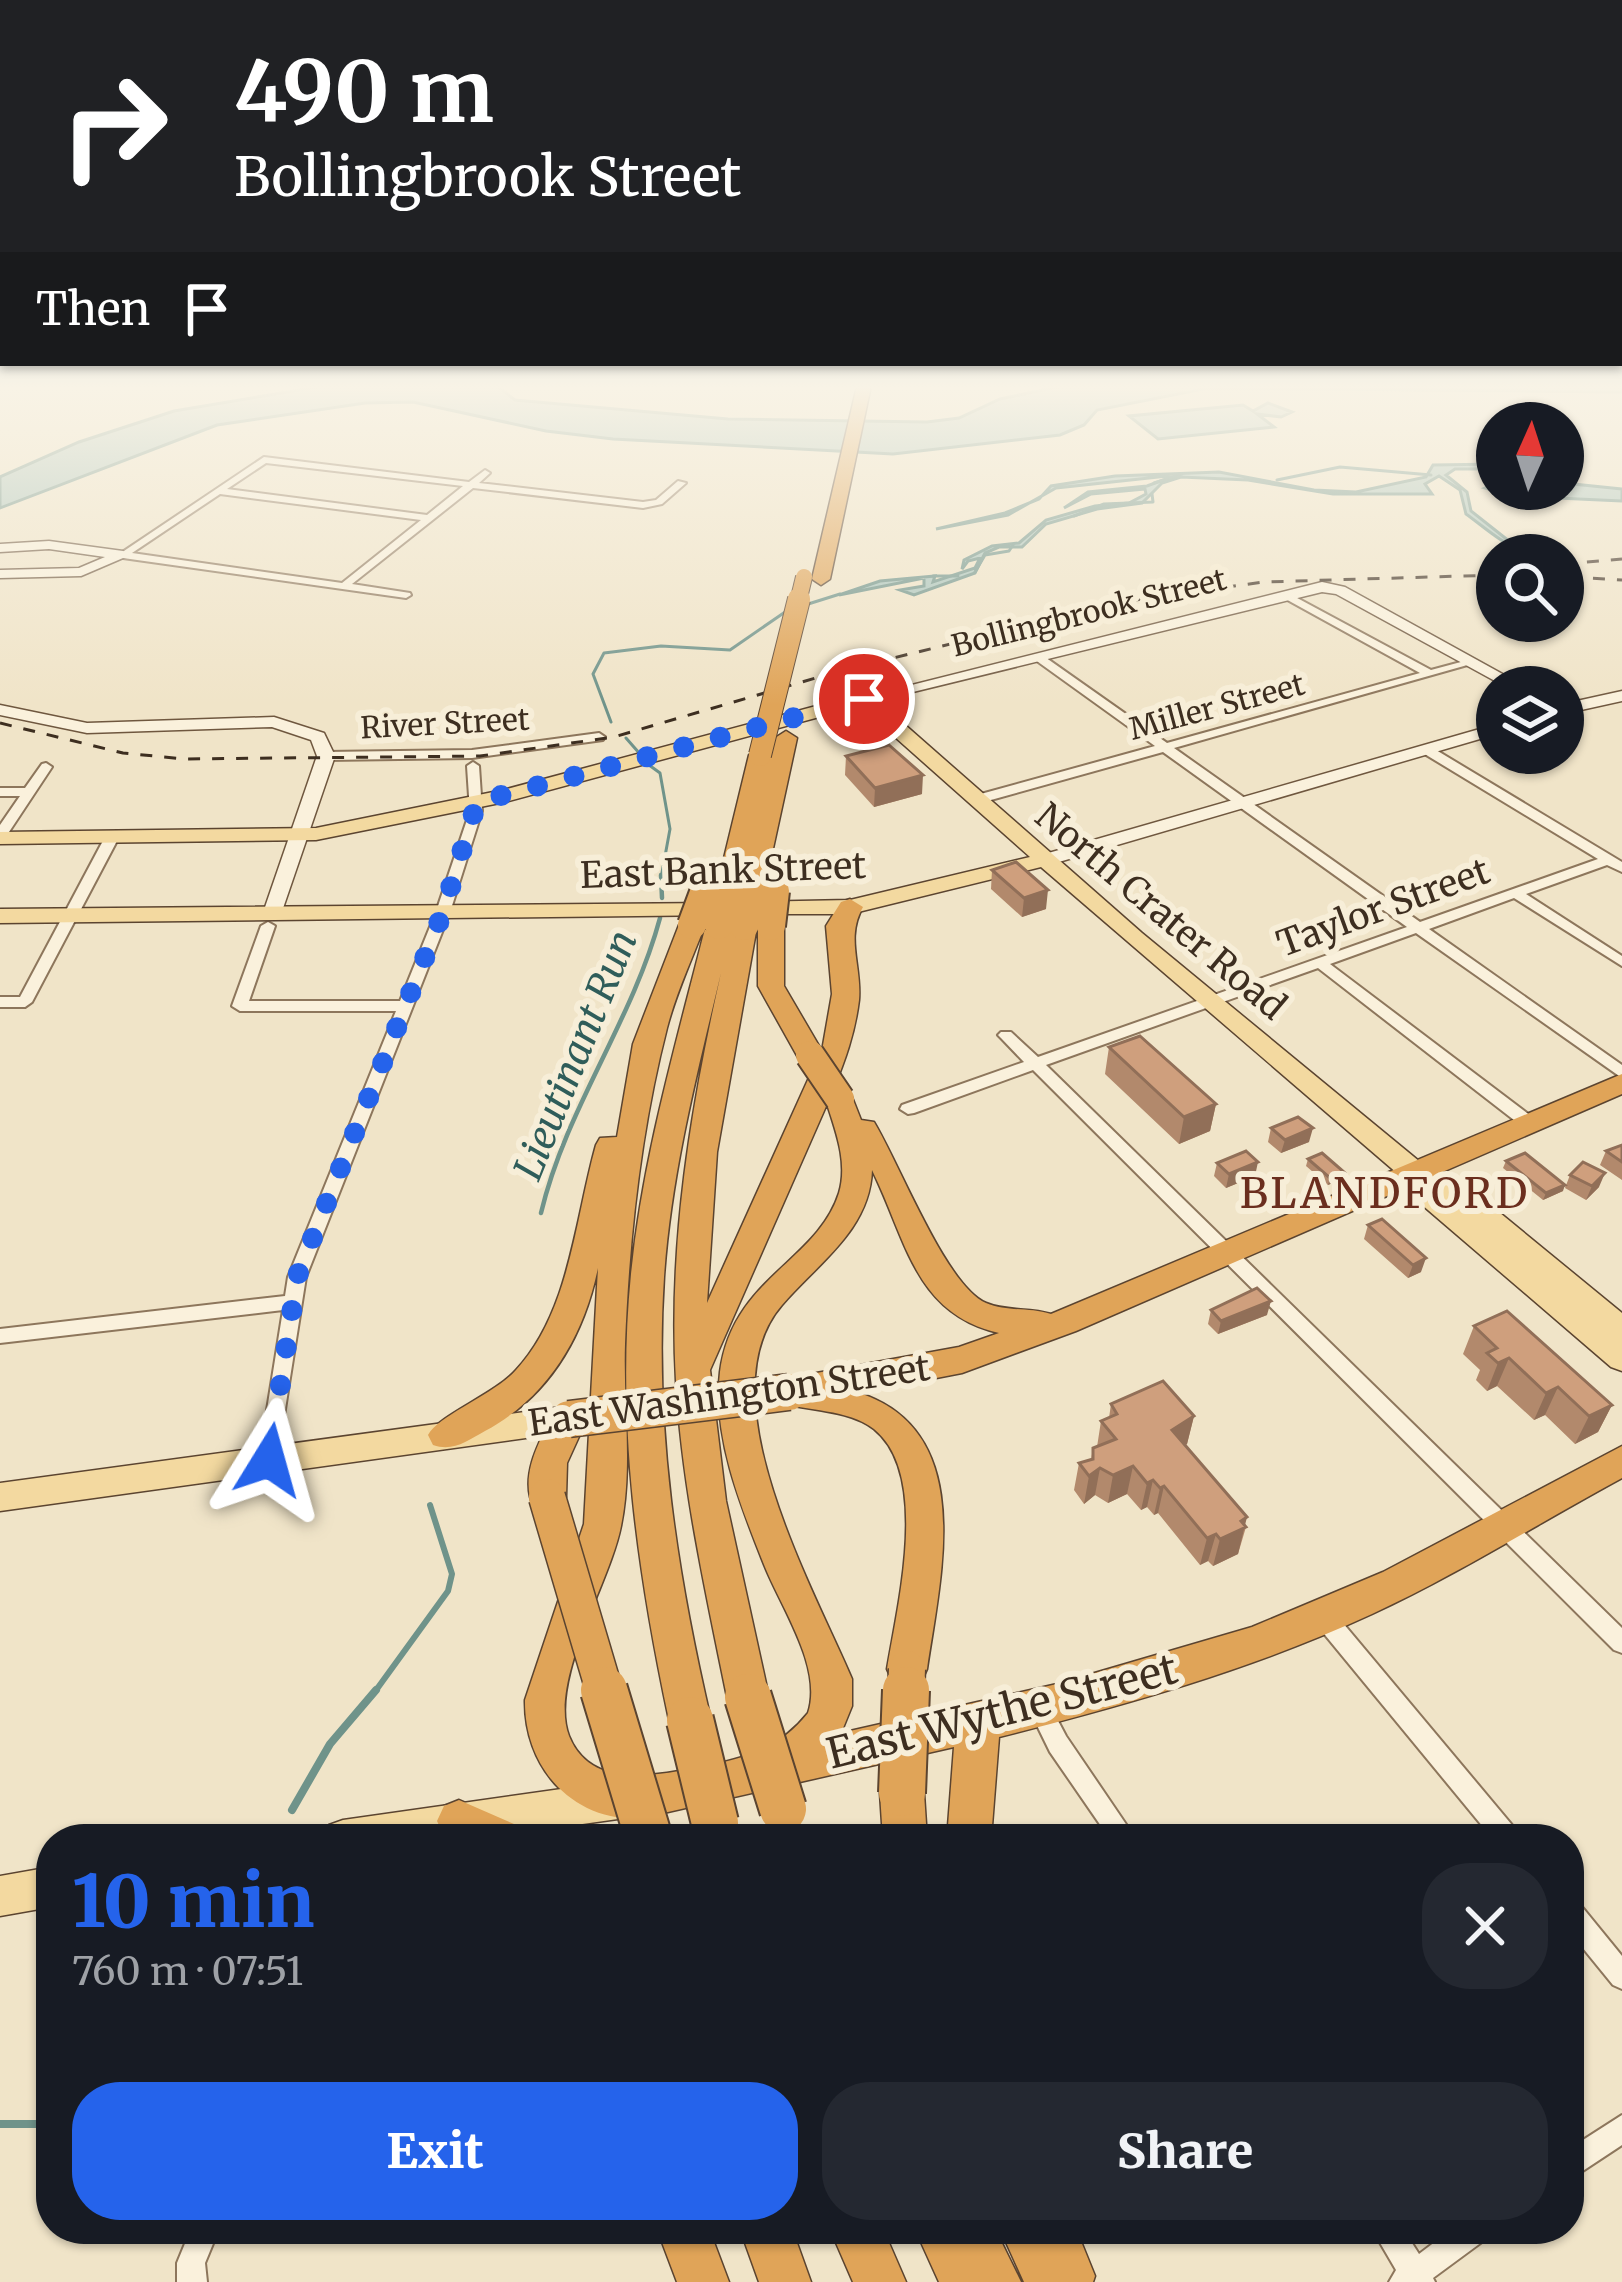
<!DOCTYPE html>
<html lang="en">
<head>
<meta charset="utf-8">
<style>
	:root { --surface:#171b24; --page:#242831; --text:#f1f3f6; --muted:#9ea1a6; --accent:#2563eb }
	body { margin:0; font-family:Merriweather,serif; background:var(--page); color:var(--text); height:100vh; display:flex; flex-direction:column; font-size:45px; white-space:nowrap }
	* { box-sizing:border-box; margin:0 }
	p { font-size:39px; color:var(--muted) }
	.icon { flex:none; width:66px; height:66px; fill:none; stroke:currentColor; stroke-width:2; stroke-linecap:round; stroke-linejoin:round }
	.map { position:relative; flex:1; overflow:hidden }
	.details { position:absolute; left:36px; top:1824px; width:1548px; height:420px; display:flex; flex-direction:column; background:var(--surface); border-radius:48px; box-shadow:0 3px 9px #0004 }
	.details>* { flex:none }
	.banner { position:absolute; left:0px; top:0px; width:1623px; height:366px; box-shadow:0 3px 9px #0004; background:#202124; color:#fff; overflow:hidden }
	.needle { width:78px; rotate:3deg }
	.fabs { position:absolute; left:1476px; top:402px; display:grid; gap:24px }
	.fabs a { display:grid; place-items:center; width:108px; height:108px; border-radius:50%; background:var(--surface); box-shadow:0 3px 9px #0004; font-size:60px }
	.pin { position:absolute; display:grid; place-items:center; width:102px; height:102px; color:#fff; margin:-51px; border:6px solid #fff; border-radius:50%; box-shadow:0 3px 12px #0007 }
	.me { position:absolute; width:132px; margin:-66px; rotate:8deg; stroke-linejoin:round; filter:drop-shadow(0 0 9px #0008) }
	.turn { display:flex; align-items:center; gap:42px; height:252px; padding:0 36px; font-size:54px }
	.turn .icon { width:156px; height:156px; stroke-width:2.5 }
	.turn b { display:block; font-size:84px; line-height:102px }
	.then { display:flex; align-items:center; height:114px; padding:0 36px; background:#0003; gap:24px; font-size:45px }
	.round { display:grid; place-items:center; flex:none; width:126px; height:126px; border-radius:48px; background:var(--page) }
	.overview { display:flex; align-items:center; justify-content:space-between; height:204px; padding:0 36px }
	h1 { font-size:72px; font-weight:800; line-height:90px; color:var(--accent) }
	.primary-button { display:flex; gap:24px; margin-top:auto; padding:24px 36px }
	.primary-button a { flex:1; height:138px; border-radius:48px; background:var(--accent); color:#fff; font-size:48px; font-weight:800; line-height:138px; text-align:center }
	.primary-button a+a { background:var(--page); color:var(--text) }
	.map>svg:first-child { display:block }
	.water { fill:#a9c4bc; stroke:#6f938a; stroke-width:3 }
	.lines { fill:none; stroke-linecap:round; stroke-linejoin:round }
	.stream-far3 { stroke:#6f938a; stroke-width:3 }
	.stream-far2 { stroke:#6f938a; stroke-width:4.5 }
	.stream-far1 { stroke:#6f938a; stroke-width:6 }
	.stream { stroke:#6f938a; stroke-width:8 }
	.street-casing { stroke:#8d765c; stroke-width:4 }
	.secondary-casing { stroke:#6f573f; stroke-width:3 }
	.primary-casing { stroke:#5b4430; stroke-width:3 }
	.highway-casing { stroke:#5b4430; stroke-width:3 }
	.street { fill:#faf1dc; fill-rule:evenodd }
	.secondary { fill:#faf1dc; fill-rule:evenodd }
	.primary { fill:#f3d9a0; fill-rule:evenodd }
	.highway { fill:#e0a458; fill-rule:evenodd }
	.rail { stroke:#3d2e20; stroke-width:3; stroke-dasharray:12 12; stroke-linecap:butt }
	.highway-bridge-far4-casing { stroke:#5b4430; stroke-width:18; stroke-linecap:butt }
	.highway-bridge-far3-casing { stroke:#5b4430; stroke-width:24; stroke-linecap:butt }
	.highway-bridge-far2-casing { stroke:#5b4430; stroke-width:32; stroke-linecap:butt }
	.highway-bridge-far1-casing { stroke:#5b4430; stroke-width:39; stroke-linecap:butt }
	.highway-bridge-casing { stroke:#5b4430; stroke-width:50; stroke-linecap:butt }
	.highway-bridge-far4 { stroke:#e0a458; stroke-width:16 }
	.highway-bridge-far3 { stroke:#e0a458; stroke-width:22 }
	.highway-bridge-far2 { stroke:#e0a458; stroke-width:28 }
	.highway-bridge-far1 { stroke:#e0a458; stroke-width:36 }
	.highway-bridge { stroke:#e0a458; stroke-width:46 }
	.wall { fill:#b2896c }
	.shaded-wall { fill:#916f58 }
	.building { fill:#cf9f7d; stroke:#916f58; stroke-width:3 }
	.route { stroke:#2563eb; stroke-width:21; stroke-dasharray:0 37.8 }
	.labels { text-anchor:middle; stroke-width:12; stroke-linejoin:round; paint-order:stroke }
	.far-street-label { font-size:30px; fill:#3d2e20; stroke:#f7eed8 }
	.street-label { font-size:36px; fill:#3d2e20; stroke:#f7eed8 }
	.water-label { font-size:39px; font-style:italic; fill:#2f5d5a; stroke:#f7eed8 }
	.quarter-label { font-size:42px; letter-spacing:3px; fill:#6b2e1e; stroke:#f7eed8 }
	.near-street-label { font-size:42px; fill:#3d2e20; stroke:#f7eed8 }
</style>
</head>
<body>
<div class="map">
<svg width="1622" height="2282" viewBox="0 0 1622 2282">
	<rect width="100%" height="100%" fill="#f0e4c8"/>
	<!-- water -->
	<path class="water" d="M323,386H497L515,400L728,419L927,422L959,418L1000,399L1062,386H1622V392L1208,388L1097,410L1084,425L1060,435L893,454L613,439L546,431L413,402L365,403L217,425L0,508V477L79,442L174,411Z
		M1268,403L1292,412L1281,417L1257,414L1274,427L1158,439L1129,416L1243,405L1253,411Z
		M1497,464V469H1455L1446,475L1467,492L1471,511L1514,545L1525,546L1532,538L1560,546L1538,542L1521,549C1503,545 1483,526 1466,514L1460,490L1439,476L1425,484L1432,494H1333L1248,480L1181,477L1162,483L1142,503L1097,509L1046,524L1022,547H999L985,553L975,573L914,595L900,590L924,586V578L839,595L880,581L935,576L933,582L975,568L980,558L968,561L962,569L964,560L992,546L1019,543L1046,520L1095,506L1129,503L1146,494L1145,489L1091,494L1064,508L1088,492L1147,486L1177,475L1056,488L1008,515L936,529L1005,513L1039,499L1051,486L1115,476L1219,472L1314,490L1356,492L1426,477L1433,465Z
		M1497,483V489H1563V483L1622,489V501L1511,496L1485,488Z"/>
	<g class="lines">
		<!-- stream-far3 -->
		<path class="stream-far3" d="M1277,480L1340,467L1431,475
			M1154,483L1182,474
			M1074,516L1104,504L1153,502L1152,494
			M975,572L985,555L1009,551L1013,545
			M933,576H958
			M805,605L840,594
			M611,722L593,674L604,653L661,646L730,650L788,610
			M626,738L640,754
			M649,765L660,773L670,829L661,878"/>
		<!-- stream-far2 -->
		<path class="stream-far2" d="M661,875L662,898
			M541,1213C566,1108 632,1022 660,918"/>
		<!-- stream-far1 -->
		<path class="stream-far1" d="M374,1693L448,1591L452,1574L430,1505"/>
		<!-- stream -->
		<path class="stream" d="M292,1810L330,1744L376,1690
			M0,2124H51"/>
		<!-- street casing -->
		<g class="street-casing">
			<path id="street" d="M264,457L469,482L485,470L490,473L479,483L643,502L656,500L678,481L686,483L662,504L643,508L473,488L352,584L410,593L411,595L406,598L123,558L118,555ZM266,463L463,486L427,515L227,489ZM220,494L421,520L342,583L132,553Z
				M1286,592L1431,670L1472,659L1478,662L1174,748L1420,922L1598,859L1423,753V747H1431L1622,862V872L1607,865L1526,894L1622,956V966L1514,898L1429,929L1622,1065V1078L1416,933L1330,964L1535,1119L1537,1123L1535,1127H1523L1318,968L1046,1065L1622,1628V1653L1614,1650L1033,1070L914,1113L908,1114L900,1109L902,1105L1024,1062L1001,1038L998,1035L1001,1032H1011L1038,1057L1407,927L1163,752L980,803L975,804L969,800L970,797L1155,746L1034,659V655H1042L1167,743L1420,673L1282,597L1281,595Z
				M599,733L605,737L603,740L472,758L326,760L320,756L326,752L472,750Z
				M473,762L479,766L482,811L450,912L306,1277L276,1466L269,1468L262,1466L259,1460L283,1310L0,1343V1329L285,1296L288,1277L396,1011H240L232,1006L261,926L268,922L275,926L249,1001H400L436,912L470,811L467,766Z
				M46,763L52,767L5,838L0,839V825L20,796H0V788H25L42,764Z
				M112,833L119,837L32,1002L25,1007H0V997H20L105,837Z
				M1324,1607L1332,1610L1517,1831L1520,1839H1493L1316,1624L1313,1617L1316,1610Z
				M1039,1697L1047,1700L1066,1736L1136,1839H1110L1050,1752L1028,1707L1031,1700Z
				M1569,1899L1578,1902L1622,1956V1989L1613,1985L1569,1931Z
				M1622,2115V2145L1569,2180V2149Z
				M191,2229H219L205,2263L207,2282H177V2263Z
				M1372,2229H1403L1419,2254L1452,2229H1490L1486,2239L1433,2278L1435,2282H1389L1396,2270Z"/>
		</g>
		<!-- secondary casing -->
		<g class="secondary-casing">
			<path id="secondary" d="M49,541L123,551L130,555L81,576L0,578V570L79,568L105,557L49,549L0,552V544Z
				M1322,582L1345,587L1526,687H1506L1336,594L1322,592L864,704L856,699Z
				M1622,691V701L1563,714V704Z
				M0,705L87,723L274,717L324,733L335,756L280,917H266L263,913L317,756L311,740L272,727L87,733L0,715Z
				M1497,724V734L1052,864H1038L1035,860L1038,856Z"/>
		</g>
		<!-- primary casing -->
		<g class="primary-casing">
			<path id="primary" d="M857,695H871L1142,933L1425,1166L1461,1181L1622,1313V1371L1611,1367L1421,1204L1405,1180L1041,867L850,914H746V904L754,902L850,900L1030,857L860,706L505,802L316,840L0,844V832L316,828L503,790Z
				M716,903L727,910L724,915L0,923V909Z
				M569,1406L580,1410L585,1419L580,1428L569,1432L0,1511V1483Z
				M618,1781L632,1787L637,1800L632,1813L618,1819L477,1839H323L329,1825L343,1820Z
				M51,1867V1907L0,1916V1876Z"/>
		</g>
		<!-- highway casing -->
		<g class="highway-casing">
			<path id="highway" d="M857,386H871L830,579L821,585L812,579Z
				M786,731L797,738L764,890L752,897L740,891L728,898L719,896L716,891L749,755L760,748L771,755L775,738Z
				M850,899L863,907C845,938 862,966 859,1000C855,1033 845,1061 832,1092H850L861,1120L874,1122C900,1165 946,1286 986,1303C1007,1312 1029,1307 1051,1314L1622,1074V1094L1076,1331L962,1373L859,1393C977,1431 941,1574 927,1669L921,1682L907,1687L893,1682L887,1669C897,1607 931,1475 874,1429C848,1409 806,1411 777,1402L771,1392L777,1382L789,1378L959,1347L999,1333C914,1314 906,1238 872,1170C870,1230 818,1263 782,1305C704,1395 813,1587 852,1679V1706L841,1733L1057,1684L1252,1627L1383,1572L1622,1446V1478C1539,1523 1458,1574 1372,1614C1253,1669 1126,1705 999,1737L991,1839H947L954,1747L637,1819C569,1819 524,1765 525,1700L584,1524L598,1268C583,1338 548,1397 485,1431C467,1441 453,1452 433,1445L428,1435C439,1415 495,1394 516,1370C570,1312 575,1219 596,1145L600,1138L617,1137L633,1044L679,925L692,917L701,920L705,925C692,959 676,993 667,1028C641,1129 629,1239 625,1344C623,1404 633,1467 621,1526C610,1583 548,1681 569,1736C588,1783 639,1778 679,1771C731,1761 774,1756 808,1713C823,1668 782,1609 765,1567C742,1509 712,1437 720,1372C732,1278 817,1262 839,1193C848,1163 836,1132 827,1104L710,1370L726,1501L769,1697L763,1710L748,1716L733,1710L727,1697C706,1593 682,1488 676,1381C668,1243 691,1107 721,973C697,1073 671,1174 664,1277C654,1427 677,1574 711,1720L705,1734L690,1739L675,1734L669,1720C638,1574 616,1424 631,1274C643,1155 677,1041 706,925L719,917L732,925L744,918L757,926L717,1152L707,1303L816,1062L800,1061L758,986V926L771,918L784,926V986L822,1051L832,994L826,926L841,902Z
				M569,1405L582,1409L587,1419L567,1463L566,1497L560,1508L547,1512L534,1508C518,1476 541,1438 556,1409Z
				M902,1772L917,1778L924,1793L927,1839H883L880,1793L887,1778Z
				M459,1800L514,1824L520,1839L444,1836L437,1821L444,1806Z
				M657,2229H709L729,2282H677Z
				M740,2229H792L811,2282H759Z
				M830,2229H883L906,2282H853Z
				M915,2229H995L1021,2282H939Z
				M1000,2229H1076L1095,2276L1093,2282H1024Z"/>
		</g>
		<!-- street -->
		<use href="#street" class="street"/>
		<!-- secondary -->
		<use href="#secondary" class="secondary"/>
		<!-- primary -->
		<use href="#primary" class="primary"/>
		<!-- highway -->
		<use href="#highway" class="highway"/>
		<!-- rail -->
		<path class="rail" d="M1563,564L1622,559
			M1569,577L1622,580
			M0,723L123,753L185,759L480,756L614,737L836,672L1122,602L1263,582L1497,575"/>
		<!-- highway-bridge-far4 casing -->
		<g class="highway-bridge-far4-casing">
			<path id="highway-bridge-far4" d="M798,602L804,577"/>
		</g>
		<!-- highway-bridge-far3 casing -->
		<g class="highway-bridge-far3-casing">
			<path id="highway-bridge-far3" d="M760,755L799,599"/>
		</g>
		<!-- highway-bridge-far2 casing -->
		<g class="highway-bridge-far2-casing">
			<path id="highway-bridge-far2" d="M692,925L705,890
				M719,925L728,891
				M744,926L752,890
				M771,926L775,891
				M810,1055L840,1099"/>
		</g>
		<!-- highway-bridge-far1 casing -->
		<g class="highway-bridge-far1-casing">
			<path id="highway-bridge-far1" d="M569,1419L789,1392
				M547,1497L605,1693
				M906,1693L907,1669"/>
		</g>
		<!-- highway-bridge casing -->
		<g class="highway-bridge-casing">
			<path id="highway-bridge" d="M604,1690L649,1839
				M748,1697L783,1809
				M690,1720L715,1823
				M902,1793L906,1690"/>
		</g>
		<!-- highway-bridge-far4 -->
		<use href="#highway-bridge-far4" class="highway-bridge-far4"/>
		<!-- highway-bridge-far3 -->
		<use href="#highway-bridge-far3" class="highway-bridge-far3"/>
		<!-- highway-bridge-far2 -->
		<use href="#highway-bridge-far2" class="highway-bridge-far2"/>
		<!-- highway-bridge-far1 -->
		<use href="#highway-bridge-far1" class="highway-bridge-far1"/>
		<!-- highway-bridge -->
		<use href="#highway-bridge" class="highway-bridge"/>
	</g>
	<!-- wall -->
	<path class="wall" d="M846,756L922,794L874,807L845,775Z
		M992,870L1046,909L1022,917L991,889Z
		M1109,1047L1216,1104L1210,1131L1179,1144L1105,1074Z
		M1271,1128L1309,1142L1281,1153L1268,1142Z
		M1622,1145V1180L1600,1165L1606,1151Z
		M1308,1159L1342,1179L1328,1185L1306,1166Z
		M1506,1161L1563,1191L1543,1200L1503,1168Z
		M1217,1163L1255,1176L1226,1188L1214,1176Z
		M1570,1175L1599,1187L1586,1200L1565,1188Z
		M1368,1225L1421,1272L1408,1278L1364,1239Z
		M1211,1310L1267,1315L1218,1334L1208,1324Z
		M1474,1326L1612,1405L1598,1432L1575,1444L1545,1415L1534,1420L1497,1386L1487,1391L1476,1380L1480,1370L1463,1354Z
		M1111,1404L1194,1416L1187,1444L1185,1445L1246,1527L1238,1554L1213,1566L1208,1561L1200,1565L1158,1513L1154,1515L1147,1507L1141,1510L1127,1494L1108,1503L1095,1495L1084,1504L1074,1490L1079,1463L1091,1460L1093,1448L1097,1447L1101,1421L1109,1418Z"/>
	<!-- shaded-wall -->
	<path class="shaded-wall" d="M923,775L922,794L874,807L875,788Z
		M1048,890L1046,909L1022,917L1024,898Z
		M1216,1104L1210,1131L1179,1144L1184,1117Z
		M1313,1128L1309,1142L1281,1153L1285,1140Z
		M1258,1162L1255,1176L1226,1188L1229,1174Z
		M1344,1172L1342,1179L1328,1185L1330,1178Z
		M1605,1173L1599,1187L1586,1200L1592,1186Z
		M1565,1185L1563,1191L1543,1200L1546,1193Z
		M1426,1258L1421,1272L1408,1278L1413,1265Z
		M1271,1301L1267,1315L1218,1334L1221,1321Z
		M1509,1358L1497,1386L1487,1391L1498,1363Z
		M1558,1387L1545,1415L1534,1420L1546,1393Z
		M1612,1405L1598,1432L1575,1444L1589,1416Z
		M1194,1416L1187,1444L1166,1458L1172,1430Z
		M1133,1466L1127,1494L1108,1503L1113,1475Z
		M1100,1468L1095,1495L1084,1504L1089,1476Z
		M1153,1480L1147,1507L1141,1510L1147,1483Z
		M1164,1486L1158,1513L1154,1515L1160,1488Z
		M1247,1517L1238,1554L1213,1566L1220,1539L1241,1521Z
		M1216,1534L1208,1561L1200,1565L1207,1538Z"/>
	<!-- building -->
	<path class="building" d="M889,745L923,775L875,788L846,756Z
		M1016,862L1048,890L1024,898L992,870Z
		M1140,1036L1216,1104L1184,1117L1109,1047Z
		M1298,1117L1313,1128L1285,1140L1271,1128Z
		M1622,1145V1162L1606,1151Z
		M1246,1151L1258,1162L1229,1174L1217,1163Z
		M1322,1153L1344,1172L1330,1178L1308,1159Z
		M1525,1153L1565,1185L1546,1193L1506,1161Z
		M1583,1162L1605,1173L1592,1186L1570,1175Z
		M1382,1219L1426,1258L1413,1265L1368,1225Z
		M1257,1288L1271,1301L1221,1321L1211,1310Z
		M1507,1311L1612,1405L1589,1416L1558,1387L1546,1393L1509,1358L1498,1363L1487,1353L1497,1348L1474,1326Z
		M1163,1381L1194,1416L1172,1430L1247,1517L1241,1521L1246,1527L1220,1539L1216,1534L1207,1538L1164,1486L1160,1488L1153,1480L1147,1483L1133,1466L1113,1475L1100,1468L1089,1476L1079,1463L1093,1459V1448L1116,1439L1101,1421L1117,1414L1111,1404Z"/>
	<!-- sky -->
	<linearGradient id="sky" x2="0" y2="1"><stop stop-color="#8fbad6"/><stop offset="0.55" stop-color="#f8f3e6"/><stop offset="1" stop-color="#f8f3e6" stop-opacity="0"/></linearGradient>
	<rect width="1622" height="705" fill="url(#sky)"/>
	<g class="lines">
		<!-- route -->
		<path class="route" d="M269,1460L297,1277L443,912L477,802L864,699"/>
	</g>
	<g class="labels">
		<!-- far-street labels -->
		<g class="far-street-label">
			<text transform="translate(1089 613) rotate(-14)" y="10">Bollingbrook Street</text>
			<text transform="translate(1217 707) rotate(-15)" y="10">Miller Street</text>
			<text transform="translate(445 724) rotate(-3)" y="10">River Street</text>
		</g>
		<!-- street labels -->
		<g class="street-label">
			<text transform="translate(723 870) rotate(-2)" y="13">East Bank Street</text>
			<text transform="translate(1383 907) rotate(-20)" y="13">Taylor Street</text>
			<text transform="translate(1161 911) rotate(40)" y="13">North Crater Road</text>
			<text transform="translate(729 1395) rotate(-8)" y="13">East Washington Street</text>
		</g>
		<!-- water labels -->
		<g class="water-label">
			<text transform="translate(575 1055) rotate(-68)" y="14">Lieutinant Run</text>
		</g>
		<!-- quarter labels -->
		<g class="quarter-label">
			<text x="1385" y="1208">BLANDFORD</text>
		</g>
		<!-- near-street labels -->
		<g class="near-street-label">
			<text transform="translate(1002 1711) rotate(-14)" y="15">East Wythe Street</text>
		</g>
	</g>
</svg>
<div class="fabs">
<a><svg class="needle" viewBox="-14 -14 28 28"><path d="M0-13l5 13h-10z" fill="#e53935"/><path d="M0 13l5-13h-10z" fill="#9ea1a6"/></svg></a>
<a><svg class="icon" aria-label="search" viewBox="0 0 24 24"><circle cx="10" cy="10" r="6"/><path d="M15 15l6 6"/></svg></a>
<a><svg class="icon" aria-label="layers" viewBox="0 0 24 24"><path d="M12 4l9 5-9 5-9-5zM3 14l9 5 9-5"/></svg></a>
</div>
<div class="pin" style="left:864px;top:699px;background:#d93025"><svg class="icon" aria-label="arrive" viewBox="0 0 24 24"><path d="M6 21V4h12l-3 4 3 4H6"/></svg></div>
<svg class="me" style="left:269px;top:1460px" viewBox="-20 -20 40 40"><path d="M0-17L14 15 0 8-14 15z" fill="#2563eb" stroke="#fff" stroke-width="4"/></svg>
<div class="banner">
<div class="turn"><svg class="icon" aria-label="right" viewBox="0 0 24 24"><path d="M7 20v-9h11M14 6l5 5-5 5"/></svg><div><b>490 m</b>Bollingbrook Street</div></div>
<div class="then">Then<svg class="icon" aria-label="arrive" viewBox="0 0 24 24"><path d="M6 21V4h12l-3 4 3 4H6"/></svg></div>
</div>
<section class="details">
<div class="overview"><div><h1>10 min</h1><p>760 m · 07:51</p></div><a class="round"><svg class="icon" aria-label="close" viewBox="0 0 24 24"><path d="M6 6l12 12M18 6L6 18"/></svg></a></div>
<div class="primary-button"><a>Exit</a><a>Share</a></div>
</section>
</div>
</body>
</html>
